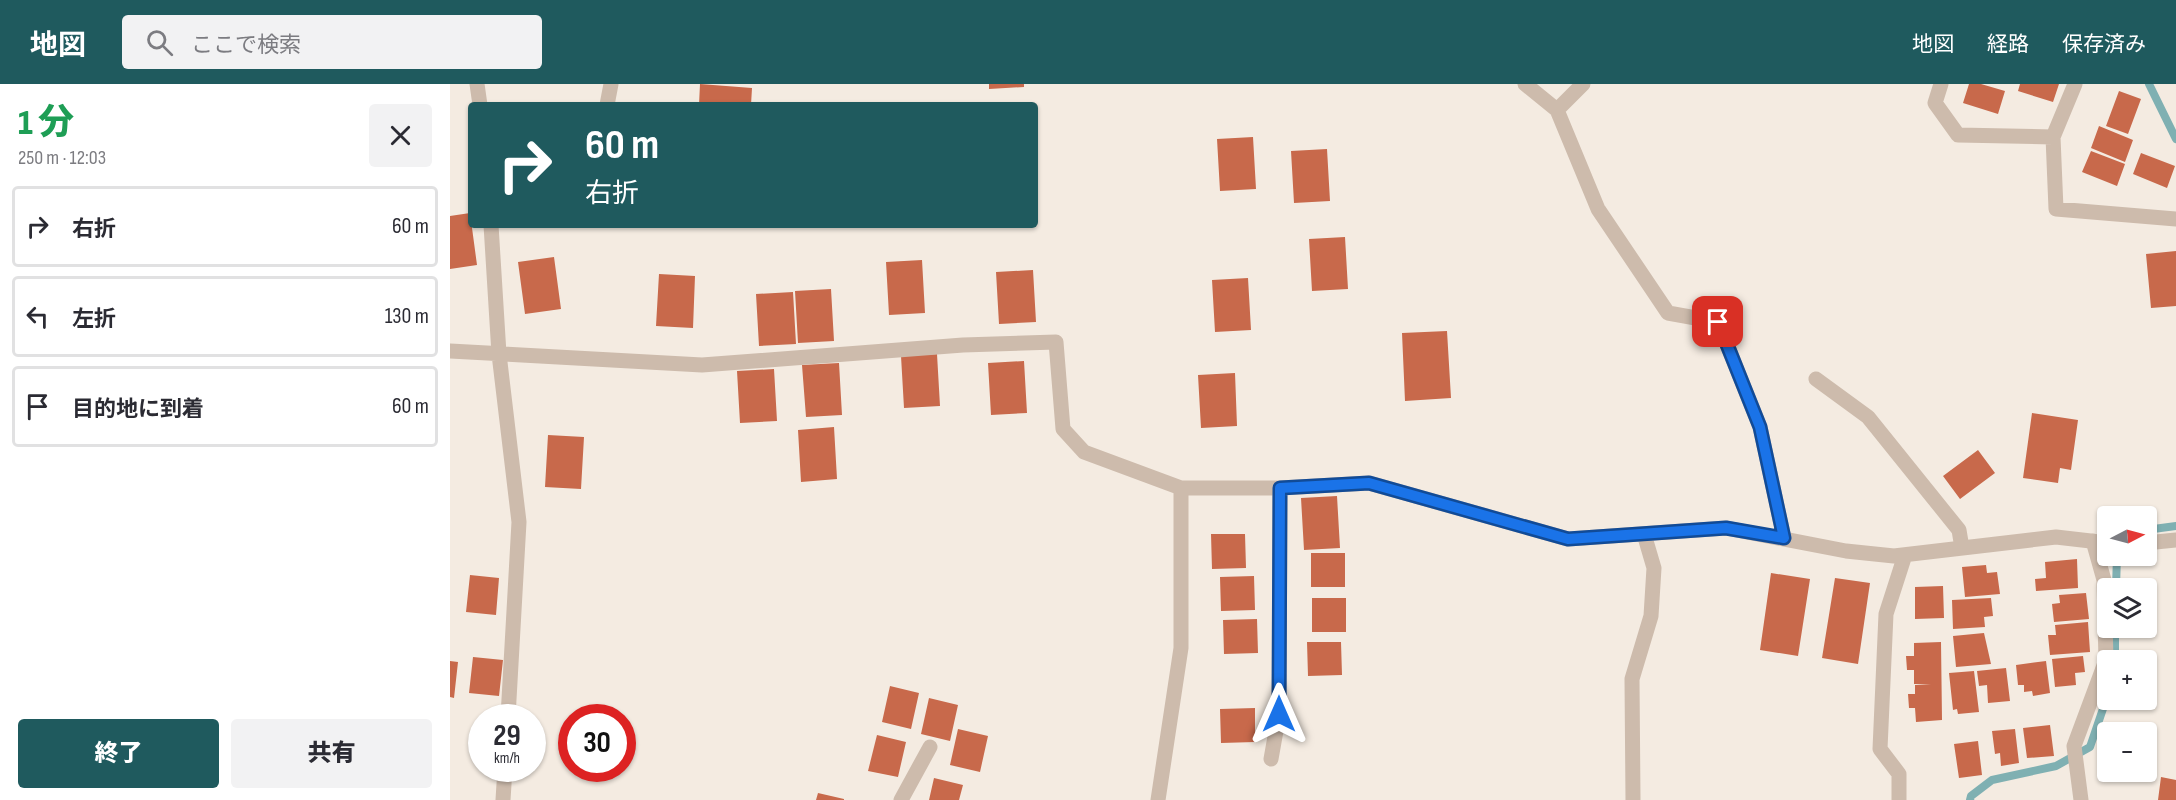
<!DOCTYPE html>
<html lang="ja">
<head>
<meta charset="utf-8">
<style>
	:root { --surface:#fff; --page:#f2f2f3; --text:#2b2b33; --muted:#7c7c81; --line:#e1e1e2; --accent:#1f5a5e }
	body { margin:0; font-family:"Sofia Sans Condensed","Noto Sans JP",sans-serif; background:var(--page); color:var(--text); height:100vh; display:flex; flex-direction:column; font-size:22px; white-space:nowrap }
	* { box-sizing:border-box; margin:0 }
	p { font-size:20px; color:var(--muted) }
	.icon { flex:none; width:33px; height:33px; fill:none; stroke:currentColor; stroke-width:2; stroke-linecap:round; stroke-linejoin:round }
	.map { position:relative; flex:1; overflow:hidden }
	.side { display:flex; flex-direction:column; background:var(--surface); width:450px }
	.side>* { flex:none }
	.banner { position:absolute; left:18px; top:18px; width:570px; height:126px; border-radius:6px; box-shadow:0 2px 4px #0004; background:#1f5a5e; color:#fff; overflow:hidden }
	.needle { width:39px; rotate:84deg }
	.fabs { position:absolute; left:1647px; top:422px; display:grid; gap:12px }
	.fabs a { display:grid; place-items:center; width:60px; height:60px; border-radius:6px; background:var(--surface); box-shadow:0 2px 4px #0004; font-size:30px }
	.speed { position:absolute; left:18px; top:620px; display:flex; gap:12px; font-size:30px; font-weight:700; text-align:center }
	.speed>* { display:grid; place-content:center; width:78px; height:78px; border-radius:50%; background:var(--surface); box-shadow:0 2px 4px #0004; line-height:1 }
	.speed small { font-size:15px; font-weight:400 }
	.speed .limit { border:9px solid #d22; background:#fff; color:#111 }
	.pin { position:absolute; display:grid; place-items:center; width:51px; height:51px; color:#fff; margin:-26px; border-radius:12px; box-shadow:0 3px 9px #0006 }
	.me { position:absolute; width:66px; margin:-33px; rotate:0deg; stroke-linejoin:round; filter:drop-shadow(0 0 4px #0008) }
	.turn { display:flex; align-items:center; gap:21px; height:126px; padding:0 18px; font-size:27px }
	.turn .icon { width:78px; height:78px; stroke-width:2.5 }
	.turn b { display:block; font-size:42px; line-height:51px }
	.round { display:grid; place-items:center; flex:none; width:63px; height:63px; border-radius:6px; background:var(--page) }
	.summary { display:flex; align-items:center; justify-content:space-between; height:102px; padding:0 18px }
	h1 { font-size:36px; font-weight:800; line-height:45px; color:#1e9e55 }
	.action { display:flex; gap:12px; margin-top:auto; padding:12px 18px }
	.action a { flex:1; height:69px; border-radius:6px; background:var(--accent); color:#fff; font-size:24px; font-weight:800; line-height:69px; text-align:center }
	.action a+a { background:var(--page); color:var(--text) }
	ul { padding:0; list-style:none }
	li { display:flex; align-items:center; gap:18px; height:81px; margin:0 12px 9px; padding:0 6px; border:3px solid var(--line); border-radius:6px }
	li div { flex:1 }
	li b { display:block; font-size:22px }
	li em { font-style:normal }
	header { display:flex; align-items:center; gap:36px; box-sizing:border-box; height:84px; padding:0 30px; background:var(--accent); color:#fff }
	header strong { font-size:28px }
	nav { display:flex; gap:33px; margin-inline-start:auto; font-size:21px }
	.search { width:420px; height:54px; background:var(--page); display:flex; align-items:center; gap:15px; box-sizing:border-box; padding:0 21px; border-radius:6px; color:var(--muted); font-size:22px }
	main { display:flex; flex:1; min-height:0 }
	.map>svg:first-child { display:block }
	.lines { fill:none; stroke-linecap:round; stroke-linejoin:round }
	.stream { stroke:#7fb0b2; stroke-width:8 }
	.building { fill:#c8694b }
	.minor { stroke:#cdbbac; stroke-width:15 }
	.route-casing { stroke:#114b97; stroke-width:15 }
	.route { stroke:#1a73e8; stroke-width:10 }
</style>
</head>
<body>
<header>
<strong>地図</strong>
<div class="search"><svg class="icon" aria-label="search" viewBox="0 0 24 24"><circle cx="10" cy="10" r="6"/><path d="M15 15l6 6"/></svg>ここで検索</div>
<nav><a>地図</a><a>経路</a><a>保存済み</a></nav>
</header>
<main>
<section class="side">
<div class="summary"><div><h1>1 分</h1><p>250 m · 12:03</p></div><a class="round"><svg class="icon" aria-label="close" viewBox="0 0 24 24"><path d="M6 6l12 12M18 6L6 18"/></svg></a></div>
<ul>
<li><svg class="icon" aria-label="right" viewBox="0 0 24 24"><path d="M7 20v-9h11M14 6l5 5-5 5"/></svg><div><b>右折</b></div><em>60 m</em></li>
<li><svg class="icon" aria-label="left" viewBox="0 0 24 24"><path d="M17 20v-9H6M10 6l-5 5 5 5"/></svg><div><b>左折</b></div><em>130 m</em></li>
<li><svg class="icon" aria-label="arrive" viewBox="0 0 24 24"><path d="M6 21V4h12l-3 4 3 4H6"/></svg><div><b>目的地に到着</b></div><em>60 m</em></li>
</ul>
<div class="action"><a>終了</a><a>共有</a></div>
</section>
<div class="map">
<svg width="1726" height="716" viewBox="0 0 1726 716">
	<rect width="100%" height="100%" fill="#f4ebe1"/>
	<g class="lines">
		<!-- stream -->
		<path class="stream" d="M1699,0L1726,55
			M1696,446L1726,442
			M1666,504L1667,471
			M1665,543V576
			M1520,716L1521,712L1542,696L1606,682L1640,663L1658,610"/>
	</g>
	<!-- building -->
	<path class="building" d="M250,0L302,4L301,21H249Z
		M539,0H574V3L539,5Z
		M1519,0H1531L1555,7L1548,30L1513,19Z
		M1570,0H1609L1603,18L1568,7Z
		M1669,7L1691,15L1678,50L1656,42Z
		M1649,42L1683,56L1675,78L1641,64Z
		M803,53L806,105L770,107L767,55Z
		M877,65L880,117L844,119L841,67Z
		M1641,67L1675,80L1667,102L1632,88Z
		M1691,69L1725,82L1717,104L1683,90Z
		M20,129L27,181L0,185V132Z
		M895,153L898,205L862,207L859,155Z
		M1726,167V222L1701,224L1696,170Z
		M104,173L111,225L75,230L68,178Z
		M472,176L475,229L439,231L436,178Z
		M583,186L586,238L549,240L546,188Z
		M209,190L245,192L243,244L206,242Z
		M798,194L801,246L765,248L762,196Z
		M381,205L384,257L348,259L345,207Z
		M343,208L346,260L309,262L306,210Z
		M997,247L1001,314L955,317L952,249Z
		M487,270L490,322L454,324L451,272Z
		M574,277L577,329L541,331L538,279Z
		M389,279L392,331L356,333L352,281Z
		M324,285L327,337L290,339L287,287Z
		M785,289L787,342L751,344L748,291Z
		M1582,329L1628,336L1621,386L1610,384L1608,399L1573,394Z
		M384,343L387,395L351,398L348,346Z
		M98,351L134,353L131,405L95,403Z
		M1528,366L1545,389L1510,415L1493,392Z
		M887,412L890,464L854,466L851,414Z
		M761,450H795L796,484L762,485Z
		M861,469H895V503H861Z
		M1627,475L1628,504L1586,507L1585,495L1596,494L1595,478Z
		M1536,481L1537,489L1547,488L1550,510L1515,513L1512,483Z
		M1321,489L1360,495L1348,572L1310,566Z
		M20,491L49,494L46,531L16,528Z
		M804,492L805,526L771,527L770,493Z
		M1385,494L1420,499L1408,580L1372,574Z
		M1493,502L1494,534L1465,535V503Z
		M1636,509L1639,535L1604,538L1602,520L1610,519L1609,511Z
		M862,514H896V548H862Z
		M1541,514L1543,532L1534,533L1535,543L1503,545L1502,516Z
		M807,535L808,569L774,570L773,536Z
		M1638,538L1640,568L1600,571L1598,551H1606L1605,541Z
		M1534,549L1541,580L1506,583L1503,552Z
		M857,558H891L892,591L858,592Z
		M1491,558L1492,636L1466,638L1465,624H1459L1458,610H1465V601L1481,600H1464V586H1457L1456,572H1464V559Z
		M1633,572L1635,588L1625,589L1626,601L1605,603L1602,575Z
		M23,573L53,576L49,612L19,609Z
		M0,577L8,578L4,614L0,613Z
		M1596,577L1600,609L1583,612L1582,607L1574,608V601H1568L1566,581Z
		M1556,584L1560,617L1538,619L1537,601L1529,602L1527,587Z
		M1524,587L1529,628L1508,630L1507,625L1503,626L1499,589Z
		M440,602L469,609L461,645L432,638Z
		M479,614L508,621L500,657L471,650Z
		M805,624V658L771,659L770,625Z
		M1600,641L1604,672L1577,674L1573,644Z
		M508,645L538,652L530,688L500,681Z
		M1565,645L1569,679L1551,682L1550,669L1545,670L1542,647Z
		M427,651L456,658L448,693L418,687Z
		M1528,657L1532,691L1509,694L1504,660Z
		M1711,693L1726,696V716H1708Z
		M484,694L513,701L509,716H479Z
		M368,709L394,715V716H366Z"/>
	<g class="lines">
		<!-- minor -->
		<path class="minor" d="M27,0L30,21
			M1075,0L1107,26L1148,125L1218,229L1268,238L1310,343L1334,454
			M1491,0L1485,19L1508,51L1603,53
			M1625,0L1603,53L1606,125L1726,135
			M157,21L161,0
			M1107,26L1133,0
			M41,141L49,270L69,438L58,633
			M0,267L252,281L513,261L606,258L613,345L634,368L731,404H830L919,399L1118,455L1276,444L1396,467L1444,472L1606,453L1658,459
			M1366,295L1418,333L1509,446L1512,464
			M1696,459L1726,456
			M821,675L829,630L830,404
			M53,716L55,684
			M451,716L480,663
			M708,716L731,564V404
			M1183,716L1182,595L1201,532L1204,484L1194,450
			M1449,716V690L1430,665L1436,530L1455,471
			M1631,716L1624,662L1656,576L1654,496L1643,457"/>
	</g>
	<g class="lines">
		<!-- route casing -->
		<g class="route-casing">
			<path id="route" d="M829,630L830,404L919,399L1118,455L1276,444L1334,454L1310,343L1268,238"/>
		</g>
		<!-- route -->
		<use href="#route" class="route"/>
	</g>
</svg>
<div class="fabs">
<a><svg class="needle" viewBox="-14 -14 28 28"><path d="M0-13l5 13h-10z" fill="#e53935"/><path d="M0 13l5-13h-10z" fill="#7c7c81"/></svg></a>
<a><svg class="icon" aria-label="layers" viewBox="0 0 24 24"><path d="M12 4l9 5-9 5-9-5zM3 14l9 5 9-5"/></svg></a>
<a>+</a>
<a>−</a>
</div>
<div class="speed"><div>29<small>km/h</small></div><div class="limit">30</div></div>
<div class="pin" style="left:1268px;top:238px;background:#d93025"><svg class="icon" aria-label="arrive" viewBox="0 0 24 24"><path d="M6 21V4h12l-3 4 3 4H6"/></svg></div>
<svg class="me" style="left:829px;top:630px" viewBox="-20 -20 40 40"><path d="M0-17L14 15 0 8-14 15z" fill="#1a73e8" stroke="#fff" stroke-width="4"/></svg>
<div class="banner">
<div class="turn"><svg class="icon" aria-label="right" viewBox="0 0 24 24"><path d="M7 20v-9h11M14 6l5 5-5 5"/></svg><div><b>60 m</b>右折</div></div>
</div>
</div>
</main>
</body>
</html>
